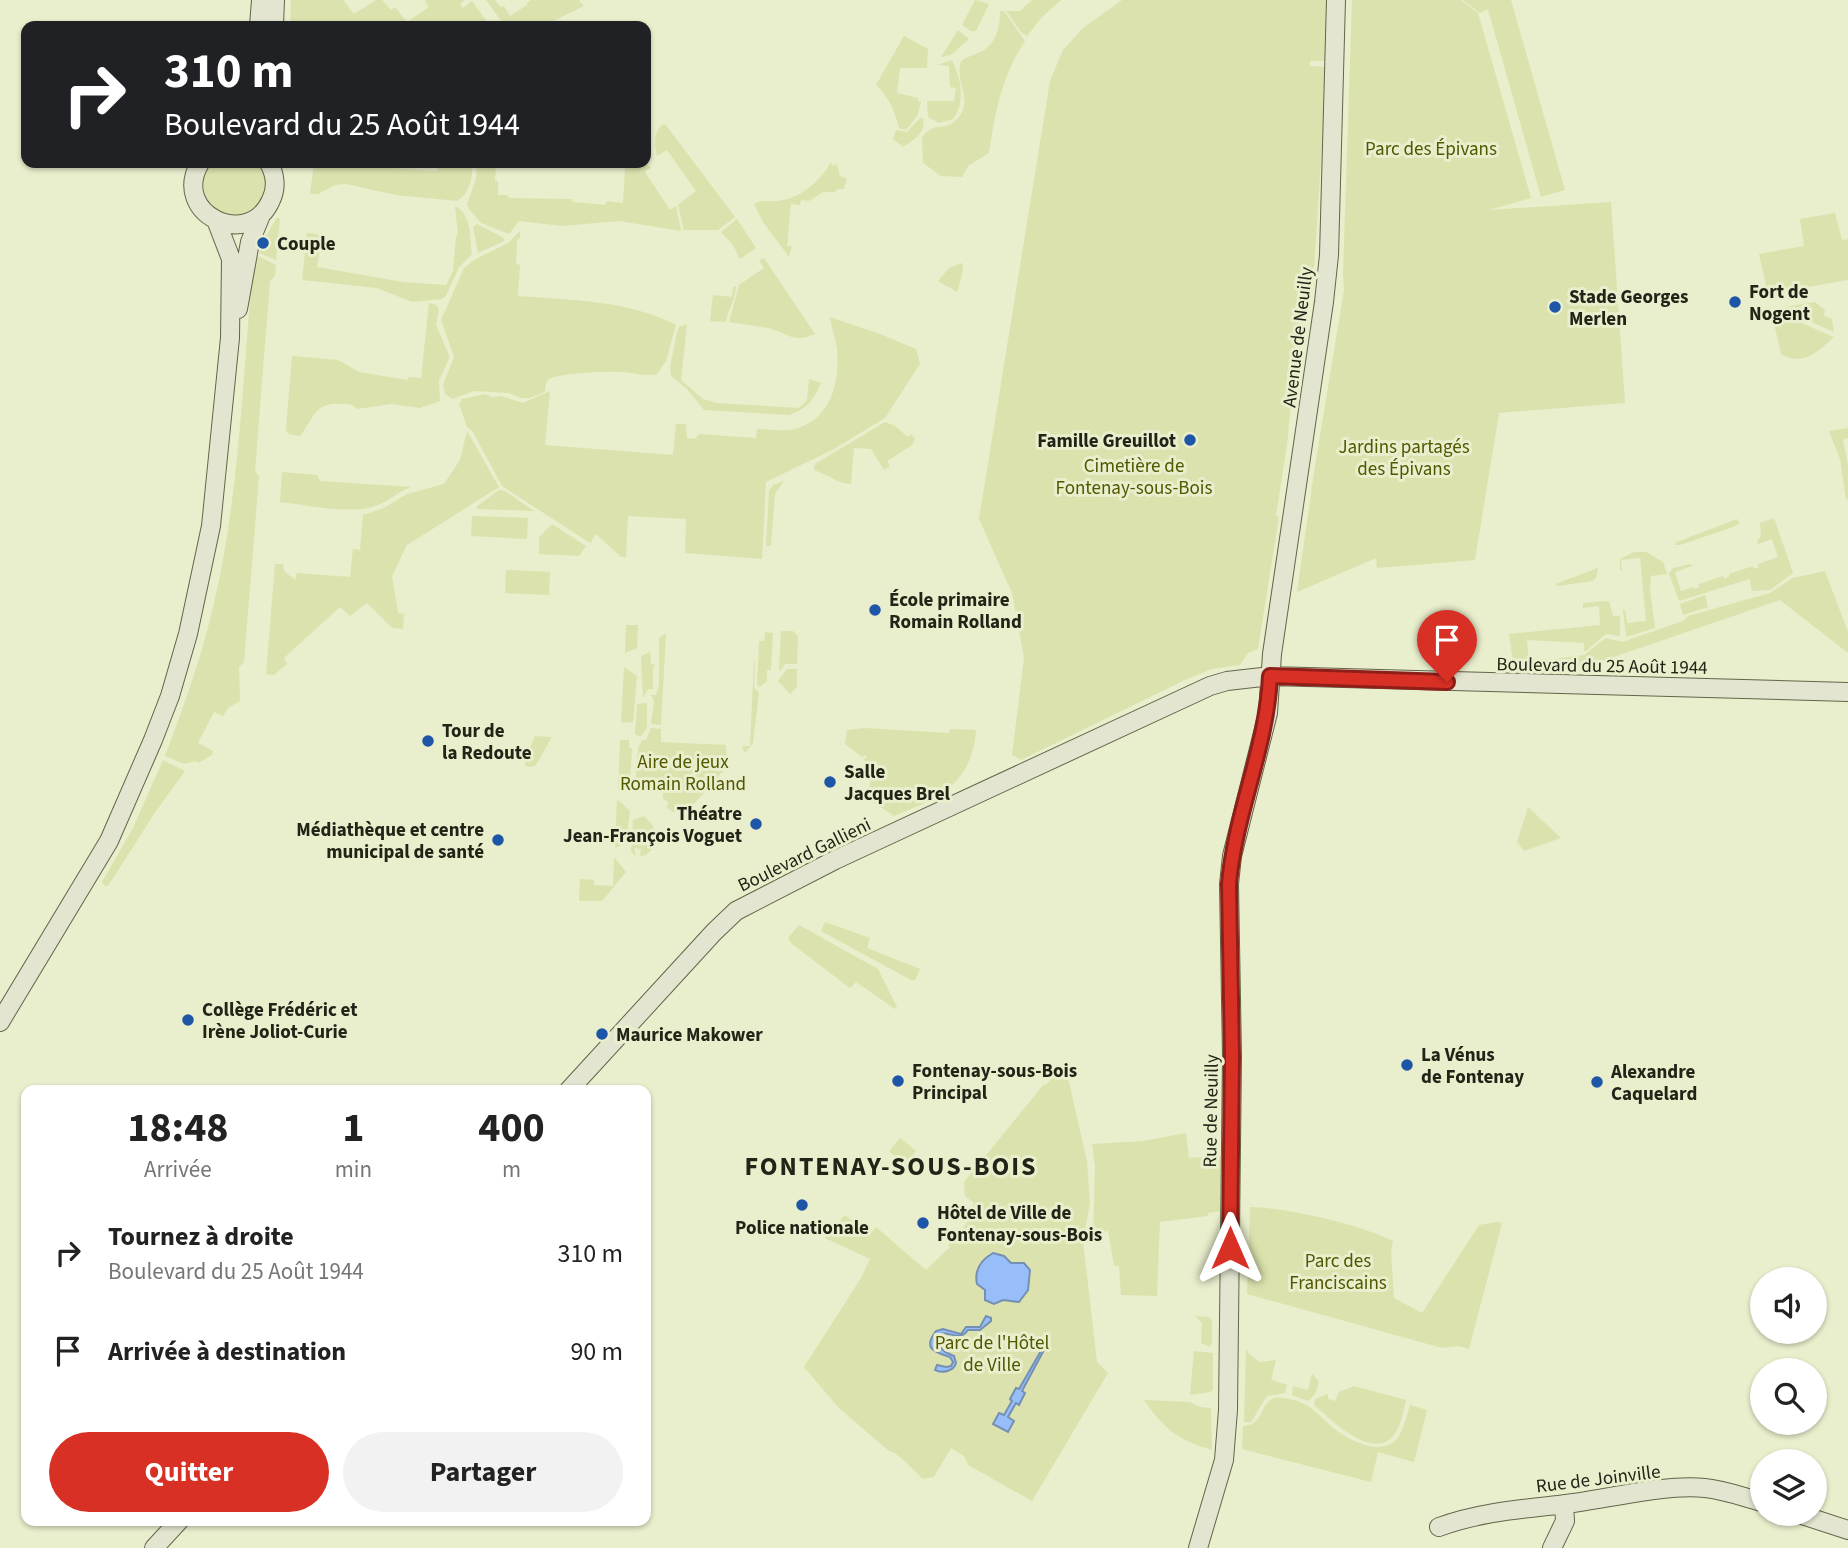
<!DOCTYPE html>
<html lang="fr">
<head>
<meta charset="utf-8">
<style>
	:root { --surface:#fff; --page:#f2f2f2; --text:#222; --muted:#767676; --accent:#d93025 }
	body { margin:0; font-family:"Source Sans 3",sans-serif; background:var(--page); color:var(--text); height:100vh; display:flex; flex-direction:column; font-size:26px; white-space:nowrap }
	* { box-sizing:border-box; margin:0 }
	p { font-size:23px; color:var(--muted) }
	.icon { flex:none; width:38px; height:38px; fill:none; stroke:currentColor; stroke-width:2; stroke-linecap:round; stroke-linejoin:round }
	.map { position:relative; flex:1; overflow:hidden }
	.details { position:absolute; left:21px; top:1085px; width:630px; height:441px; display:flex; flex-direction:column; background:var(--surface); border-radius:14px; box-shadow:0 2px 5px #0004 }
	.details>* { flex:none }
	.top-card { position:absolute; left:21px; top:21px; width:630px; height:147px; border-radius:14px; box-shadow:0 2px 5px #0004; background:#202124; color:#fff; overflow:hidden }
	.tools { position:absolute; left:1750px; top:1267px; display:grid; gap:14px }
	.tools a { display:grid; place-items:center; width:77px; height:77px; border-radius:50%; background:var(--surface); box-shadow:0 2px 5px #0004; font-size:35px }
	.pin { position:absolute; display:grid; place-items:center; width:60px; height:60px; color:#fff; margin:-72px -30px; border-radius:50% 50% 50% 0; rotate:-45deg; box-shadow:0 0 7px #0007 }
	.pin .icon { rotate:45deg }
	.me { position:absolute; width:77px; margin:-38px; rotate:0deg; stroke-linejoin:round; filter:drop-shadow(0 0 5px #0008) }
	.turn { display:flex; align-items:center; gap:24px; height:147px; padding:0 28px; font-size:32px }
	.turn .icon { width:91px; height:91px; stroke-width:2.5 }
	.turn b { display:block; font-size:49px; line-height:60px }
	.eta { display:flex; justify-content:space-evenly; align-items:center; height:119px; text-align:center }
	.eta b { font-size:42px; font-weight:700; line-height:49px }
	.cta { display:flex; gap:14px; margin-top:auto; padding:14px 28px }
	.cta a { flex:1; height:80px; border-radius:42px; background:var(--accent); color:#fff; font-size:28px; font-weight:700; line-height:80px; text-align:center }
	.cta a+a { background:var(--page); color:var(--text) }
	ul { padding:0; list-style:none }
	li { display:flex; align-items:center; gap:21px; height:98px; padding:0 28px }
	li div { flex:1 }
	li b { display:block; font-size:26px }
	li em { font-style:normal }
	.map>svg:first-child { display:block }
	.green { fill:#dce2ad }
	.water { fill:#97bef8; stroke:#7490b4; stroke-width:2 }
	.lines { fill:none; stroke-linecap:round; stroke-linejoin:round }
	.secondary-casing { stroke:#626548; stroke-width:20 }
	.secondary { stroke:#e3e5d0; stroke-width:18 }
	.route-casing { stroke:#8d1f18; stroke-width:18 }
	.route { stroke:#d93025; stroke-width:12 }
	.poi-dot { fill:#1d55a7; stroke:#e9eecc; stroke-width:2.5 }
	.labels { text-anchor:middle; stroke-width:6; stroke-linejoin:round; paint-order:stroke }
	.park-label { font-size:19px; fill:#525700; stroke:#e9eecc }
	.poi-label { font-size:19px; font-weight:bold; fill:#222417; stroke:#e9eecc; text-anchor:start }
	.street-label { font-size:19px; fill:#222417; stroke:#e9eecc }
	.district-label { font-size:26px; font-weight:bold; letter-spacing:2px; fill:#222417; stroke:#e9eecc }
</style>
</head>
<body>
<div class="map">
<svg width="1848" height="1548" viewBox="0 0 1848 1548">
	<rect width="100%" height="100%" fill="#e9eecc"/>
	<!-- green -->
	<path class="green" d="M291,0H343L354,14L376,0H382L391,10L395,7L407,22L429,7L425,1L426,0H465L460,4L463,8L472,1L490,26H290Z
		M486,0H495L501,7L504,6L510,16L527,5V3L531,0H579L584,6L543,26H505Z
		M975,0L989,4L976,31H971L962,25Z
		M1032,0H1061L1041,18L1027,36L1021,32L1006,11H1020Z
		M1122,0H1327V58L1323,61H1310V66L1325,67L1327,71L1314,268L1311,277L1309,271H1304L1287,445L1276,516L1279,517L1258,649L1248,653L1240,665L1212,669L1185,680L1021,760L1012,755L1024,658L1012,593L979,519L1050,81L1063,50L1083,28Z
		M1352,0H1461L1478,13L1531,198L1489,210L1611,202L1625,403L1499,413L1475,560L1377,568L1376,558L1297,592L1315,466L1344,290L1343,274Z
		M1463,0H1511L1565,190L1541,197L1488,9L1480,13Z
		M1000,11H1004L1025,41C1002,76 995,112 989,153L968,166L962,177L941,176L923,163L922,137C935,121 944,131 955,121C975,104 956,84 960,65C962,50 1000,63 1000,11Z
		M958,30L969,39L951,55L941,57Z
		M904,36L928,49L927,68H900L897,93L918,98V101L921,102L917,116L906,130L899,128C895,111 889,97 876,85Z
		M952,60C961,79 966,101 953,119L939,123L928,117L927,101H954L956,88L950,87L949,66L937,65Z
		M920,118H923C926,134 914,139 903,147L893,139L896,130L907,132Z
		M665,124L735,217L718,230H684L678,205L696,191L667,150L657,156C654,145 653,129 665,124Z
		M831,162L832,166L837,164L840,176L847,179L844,189H838L834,192H823L809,201L801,200L800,205L791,204L787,246H792L789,257L763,222L754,204C761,199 768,202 776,201C799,200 821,181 831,162Z
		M211,163H260C267,174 269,187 262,199C234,237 185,199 211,163Z
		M314,163L437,171L439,163H472C473,178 470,192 457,201L396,195L346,184L335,185L318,194H310Z
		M477,163H496L495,181H498V195H507L510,198L571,199L573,202L605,205L607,201L623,203L625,168L647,164L651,168L645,172L670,210L676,206L681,231L619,221L562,226L519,221L509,234L481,223L469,209L467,204L476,179Z
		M455,206C472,215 470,237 472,254L459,267L446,296L442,299L412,302L377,288L302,280L307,233L322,235L317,267L403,282L446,285L453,271L456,236L458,235Z
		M1835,213L1842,240L1848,239V280L1768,294L1759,254L1804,246L1800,219Z
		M277,217L280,219L276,260L259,253L261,247L266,245L264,240Z
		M737,219L756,248L740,259L733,245L721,232Z
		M477,224L504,238V241L478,253L473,227Z
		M520,231V238L517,240L516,264L520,265L518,296C570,300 628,300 676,325L666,361L657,374C646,377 636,373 624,372C612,371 553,372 547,381C546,382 545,390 545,392L529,398H520L509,393L474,391L452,399L445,394L443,385L454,357L441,320L464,268L474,260L508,243Z
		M258,256L276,265L275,276L270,281L255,471L259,476L244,662L239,667L240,701L228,708L223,716L214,712L198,743L213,751L212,755L198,763L196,761L184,764L165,756C184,706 202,656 214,603C238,501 242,393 251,289Z
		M764,258L815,334C793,344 788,333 768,328C755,326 741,324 729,322L739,285L764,268L759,260Z
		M962,263L963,271L957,292L938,281L949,268Z
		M736,286C736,299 728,309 726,322L710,321L713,295L732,297L733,287Z
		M1815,302L1825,310L1824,316L1832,319L1834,332L1780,308Z
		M429,303L436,305L439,309L436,325L449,355V359L439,380L440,401L420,408L391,404L357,409C352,404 349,404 342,404C314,402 315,417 300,436L289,434L286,430L292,356L338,360L359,372L408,380V377L421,378Z
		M1771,310L1834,337C1818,351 1804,367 1781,354Z
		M830,317L880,334L916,349L920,364L885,418L834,449L766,482L762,559L685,553L686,519L628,516L626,557H621L596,534L590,543L502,486L473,432L467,427L459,404L462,399L486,394L492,397L501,396L523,403L550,391L545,445L673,455L676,424H686L687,438L695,439L699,434L756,438L757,429C769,429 783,432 795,429C831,419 840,383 837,349C836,338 831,328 830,317Z
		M687,324L681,380L703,399L717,403L799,408L807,400L809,379L821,383C814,400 807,409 789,415L704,410L687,389L671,376L670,367L677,332L679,327Z
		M885,422L895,426L908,437L911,434L915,439L912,445L887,461L890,466L884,470L871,449L854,448L851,484C838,484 827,474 814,470L815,464Z
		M1848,428V438L1843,440L1848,465V499L1846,500L1840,459L1829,431Z
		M467,431L499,487L407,545L392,576L398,613L404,614L403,629L392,628L367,603L350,616L340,607L284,658L287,664L274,675L266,674L275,564H283L284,571L295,580L297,573L350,577L353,549L360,550L363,515L384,508L407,494L444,484L460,460Z
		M282,472L317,475L320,481L411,487C397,492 387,503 372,507C347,514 306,505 280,502Z
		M784,481L775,494L771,546H766L769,491L773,485Z
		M499,490L505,491L534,511L477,509L476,507Z
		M472,516L528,518L527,539L471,536Z
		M1774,518L1793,573L1770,590L1752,591L1750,579L1679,601L1669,574L1673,568L1691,564L1692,566L1675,572L1681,591L1693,587L1694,589L1699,587V584L1723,576L1724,579L1729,577V574L1753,566L1754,569L1759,567L1758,564L1778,557L1772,539L1758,544L1757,541L1761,536L1760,523Z
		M1737,519L1740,523L1733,527L1680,545H1674L1677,542Z
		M552,524L586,546L579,556L539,554V537Z
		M1634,552H1646L1663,562L1667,574L1651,576L1650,590L1655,628L1626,637L1623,610H1625L1627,623L1646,621L1640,558L1621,560L1622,571L1620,569V559Z
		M1598,568L1596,578L1592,581L1559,586L1555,584Z
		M506,570L550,572L549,595L505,593Z
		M1825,571L1848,632V653L1780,600L1573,671L1494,668L1498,666L1584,655L1606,638L1622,642L1683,621L1688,616L1770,593L1793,578Z
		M1705,595L1708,607L1683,615L1680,604Z
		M1609,601L1613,616H1620V636L1606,634L1586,651H1584V643L1527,640L1529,660L1513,662L1509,634L1600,625L1599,606L1583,608V603Z
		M626,625H638L637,648L625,653Z
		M781,631H793L798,637L797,664H785L781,670H779Z
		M765,632L773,633L771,670H767V681L760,687L757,685L759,641H764Z
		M666,633L661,725L651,724L654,701L651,695H656L659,685V638Z
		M650,652L651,664L655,665L653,668V689H648L643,698L641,656Z
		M754,661H755L754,687L759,693L753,743L745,753L742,746H750Z
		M624,667L637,676L633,722L621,723Z
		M787,669H797V687L790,694L778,681Z
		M647,703V728L640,737L635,734L637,704Z
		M651,728L661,729V742L726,745L727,767L691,807L673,812L667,808L668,802L663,799V792L635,786L638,748L642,740H646Z
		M864,728L949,733L950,729L976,730C972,784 939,798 894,816L867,798L871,778L864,759L867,756L865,755L862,757L845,744L847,730Z
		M535,736L552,737L537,763L535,766L528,767L525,765V759Z
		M620,740H629V747L632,749L630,781L618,789Z
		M163,760L185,771L156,811L108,886H105L102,882L133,828Z
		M617,799L630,811L626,843L615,848Z
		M1528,807L1561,838L1524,851L1517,842Z
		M644,816L653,826L656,845L646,855L640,856L641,849L634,848L636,857L631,851L633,820Z
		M614,857L626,872L602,901H579L580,879L594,880V885L613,886Z
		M825,922L870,938L867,948L920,969L915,980H911L821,931Z
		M799,925L878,969L897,1007L895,1009L856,982L850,988L792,944L788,938Z
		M1058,1072L1068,1078L1087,1161L1090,1203L1083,1241L1097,1362L1108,1373L1032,1501L968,1465L964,1456L951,1448L934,1477L923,1479C914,1471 899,1453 889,1451L839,1408L804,1367L861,1278L870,1259L825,1238L845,1215L870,1234L876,1227L926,1270L950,1247L948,1245L970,1219L966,1214L974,1203L965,1196L964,1182L1045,1083V1086Z
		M1186,1133L1189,1158L1221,1156L1220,1211L1208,1213V1216L1160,1222L1157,1296L1121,1295L1119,1266H1114L1108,1230L1093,1240L1095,1167L1092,1144L1143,1141Z
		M900,1138L916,1151L905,1165L889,1151Z
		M1250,1207C1288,1208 1358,1224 1393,1241L1391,1252L1394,1298L1422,1313L1479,1225L1496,1222L1502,1223L1469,1349L1459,1346L1442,1348L1247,1294Z
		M1195,1316L1209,1317L1212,1321V1344L1210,1347L1201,1343L1202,1323Z
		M1246,1348L1249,1354L1260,1362L1276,1360L1271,1380L1287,1385L1285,1393L1267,1396L1251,1422H1244Z
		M1194,1351L1213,1353V1389L1211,1392L1190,1395Z
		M1312,1373L1319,1382L1315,1394L1308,1401L1292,1395L1293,1386L1308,1390Z
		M1354,1386L1406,1400C1403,1412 1401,1427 1393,1436C1372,1461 1329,1418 1314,1405L1315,1399L1328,1394V1399L1335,1401L1339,1392Z
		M1274,1398C1285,1397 1297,1400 1306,1405C1316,1410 1322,1419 1331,1426C1346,1439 1383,1460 1399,1436C1404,1427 1407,1415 1410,1405L1427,1410L1414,1462L1378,1452L1371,1482L1242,1449L1243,1426C1265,1424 1257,1407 1274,1398Z
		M1144,1400L1190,1402L1200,1407L1211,1408L1212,1450C1178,1440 1164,1429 1144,1400Z"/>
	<!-- water -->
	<path class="water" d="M993,1253L1004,1256L1011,1263H1024L1030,1270L1028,1290L1019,1302L1003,1300L994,1304L985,1300V1290L977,1284C974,1270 981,1260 993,1253Z
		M986,1316L991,1318V1321L980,1330H968C959,1343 948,1329 936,1335L934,1341L945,1352L954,1356L956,1363C954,1371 942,1374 935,1370L937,1365L946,1367L951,1366L953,1362L950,1357C935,1352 922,1349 936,1331L943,1329L961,1334L966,1327H980Z
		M1042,1349L1044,1350L1022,1391L1025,1393L1019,1405L1016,1403L1008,1417L1014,1421L1008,1432L993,1424L999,1413L1004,1415L1012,1401L1010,1399L1016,1388L1019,1389Z"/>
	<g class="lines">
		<!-- secondary casing -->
		<g class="secondary-casing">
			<path id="secondary" d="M259,26L261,0
				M274,26L275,0
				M200,163C170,214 249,251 271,200C277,188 275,174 269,163
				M238,309L250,242L261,215
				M0,1022L109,841L153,740L170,696L188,634L211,526L230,338L231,259L216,220
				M569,1090L714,932L736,911L835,860L1210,686L1227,681L1271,676L1848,692
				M1799,1514L1848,1530
				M1439,1527C1479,1512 1523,1509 1566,1504C1607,1499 1664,1484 1705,1488C1725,1490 1743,1497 1762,1502
				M154,1548L179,1521
				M1198,1548L1224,1460L1228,1410L1232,1057L1229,884L1232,856L1268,713L1272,654L1324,302L1329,255L1336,0
				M1552,1548L1565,1521L1564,1504"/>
		</g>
		<!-- secondary -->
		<use href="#secondary" class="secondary"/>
	</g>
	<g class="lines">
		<!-- route casing -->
		<g class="route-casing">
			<path id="route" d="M1230,1248L1232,1056L1229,884C1235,813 1267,747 1270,676L1447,682"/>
		</g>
		<!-- route -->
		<use href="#route" class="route"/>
	</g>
	<!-- markers -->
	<g class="poi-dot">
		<circle cx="263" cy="243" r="7"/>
		<circle cx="1735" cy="302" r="7"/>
		<circle cx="1555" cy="307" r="7"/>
		<circle cx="1190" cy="440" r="7"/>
		<circle cx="875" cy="610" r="7"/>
		<circle cx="428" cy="741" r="7"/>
		<circle cx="830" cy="782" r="7"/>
		<circle cx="756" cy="824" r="7"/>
		<circle cx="498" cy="840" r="7"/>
		<circle cx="188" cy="1020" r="7"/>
		<circle cx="602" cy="1034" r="7"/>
		<circle cx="1407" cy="1065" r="7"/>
		<circle cx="898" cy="1081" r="7"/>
		<circle cx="1597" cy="1082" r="7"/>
		<circle cx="802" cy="1205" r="7"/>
		<circle cx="923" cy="1223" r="7"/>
	</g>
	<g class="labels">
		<!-- park labels -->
		<g class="park-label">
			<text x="1431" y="155">Parc des Épivans</text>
			<text x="1404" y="453">Jardins partagés<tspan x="1404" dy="22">des Épivans</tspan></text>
			<text x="1134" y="472">Cimetière de<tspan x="1134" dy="22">Fontenay-sous-Bois</tspan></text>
			<text x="683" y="768">Aire de jeux<tspan x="683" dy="22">Romain Rolland</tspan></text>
			<text x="1338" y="1267">Parc des<tspan x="1338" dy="22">Franciscains</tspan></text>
			<text x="992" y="1349">Parc de l'Hôtel<tspan x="992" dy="22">de Ville</tspan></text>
		</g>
		<!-- poi labels -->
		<g class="poi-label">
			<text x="277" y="250">Couple</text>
			<text x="1749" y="298">Fort de<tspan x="1749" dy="22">Nogent</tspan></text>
			<text x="1569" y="303">Stade Georges<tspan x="1569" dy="22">Merlen</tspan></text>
			<text x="1176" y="447" text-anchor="end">Famille Greuillot</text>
			<text x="889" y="606">École primaire<tspan x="889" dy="22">Romain Rolland</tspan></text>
			<text x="442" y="737">Tour de<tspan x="442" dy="22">la Redoute</tspan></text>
			<text x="844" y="778">Salle<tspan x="844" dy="22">Jacques Brel</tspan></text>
			<text x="742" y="820" text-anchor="end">Théatre<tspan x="742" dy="22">Jean-François Voguet</tspan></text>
			<text x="484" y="836" text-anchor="end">Médiathèque et centre<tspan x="484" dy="22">municipal de santé</tspan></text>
			<text x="202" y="1016">Collège Frédéric et<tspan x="202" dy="22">Irène Joliot-Curie</tspan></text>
			<text x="616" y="1041">Maurice Makower</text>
			<text x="1421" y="1061">La Vénus<tspan x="1421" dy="22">de Fontenay</tspan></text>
			<text x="912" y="1077">Fontenay-sous-Bois<tspan x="912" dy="22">Principal</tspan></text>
			<text x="1611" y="1078">Alexandre<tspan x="1611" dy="22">Caquelard</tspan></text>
			<text x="937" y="1219">Hôtel de Ville de<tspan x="937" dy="22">Fontenay-sous-Bois</tspan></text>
			<text x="802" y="1234" text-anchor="middle">Police nationale</text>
		</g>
		<!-- street labels -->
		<g class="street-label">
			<text transform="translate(1297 337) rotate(-83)" y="7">Avenue de Neuilly</text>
			<text transform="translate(1602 665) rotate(1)" y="7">Boulevard du 25 Août 1944</text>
			<text transform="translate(804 854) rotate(-26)" y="7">Boulevard Gallieni</text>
			<text transform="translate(1210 1111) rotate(-89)" y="7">Rue de Neuilly</text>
			<text transform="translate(1598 1478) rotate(-7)" y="7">Rue de Joinville</text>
		</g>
		<!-- district labels -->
		<g class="district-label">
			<text x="891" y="1175">FONTENAY-SOUS-BOIS</text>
		</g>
	</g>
</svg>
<div class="tools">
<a><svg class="icon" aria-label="sound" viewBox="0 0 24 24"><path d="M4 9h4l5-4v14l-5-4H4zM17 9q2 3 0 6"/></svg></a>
<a><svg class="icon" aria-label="search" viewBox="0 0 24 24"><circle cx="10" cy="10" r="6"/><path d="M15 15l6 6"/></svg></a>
<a><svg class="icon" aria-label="layers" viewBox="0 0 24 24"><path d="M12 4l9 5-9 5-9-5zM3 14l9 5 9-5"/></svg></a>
</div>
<div class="pin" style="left:1447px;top:682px;background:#d93025"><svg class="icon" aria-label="arrive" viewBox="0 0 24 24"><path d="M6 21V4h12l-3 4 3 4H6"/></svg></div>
<svg class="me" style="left:1230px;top:1248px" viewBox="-20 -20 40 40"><path d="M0-17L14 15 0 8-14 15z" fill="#d93025" stroke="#fff" stroke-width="4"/></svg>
<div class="top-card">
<div class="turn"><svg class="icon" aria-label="right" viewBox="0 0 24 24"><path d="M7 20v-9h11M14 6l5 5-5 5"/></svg><div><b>310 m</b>Boulevard du 25 Août 1944</div></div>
</div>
<section class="details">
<div class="eta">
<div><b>18:48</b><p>Arrivée</p></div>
<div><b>1</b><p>min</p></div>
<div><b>400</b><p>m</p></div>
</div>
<ul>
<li><svg class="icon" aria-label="right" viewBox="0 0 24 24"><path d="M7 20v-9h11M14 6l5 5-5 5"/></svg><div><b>Tournez à droite</b><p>Boulevard du 25 Août 1944</p></div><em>310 m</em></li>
<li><svg class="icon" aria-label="arrive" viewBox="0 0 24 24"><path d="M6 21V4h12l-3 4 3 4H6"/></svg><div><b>Arrivée à destination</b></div><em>90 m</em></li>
</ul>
<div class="cta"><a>Quitter</a><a>Partager</a></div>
</section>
</div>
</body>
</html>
